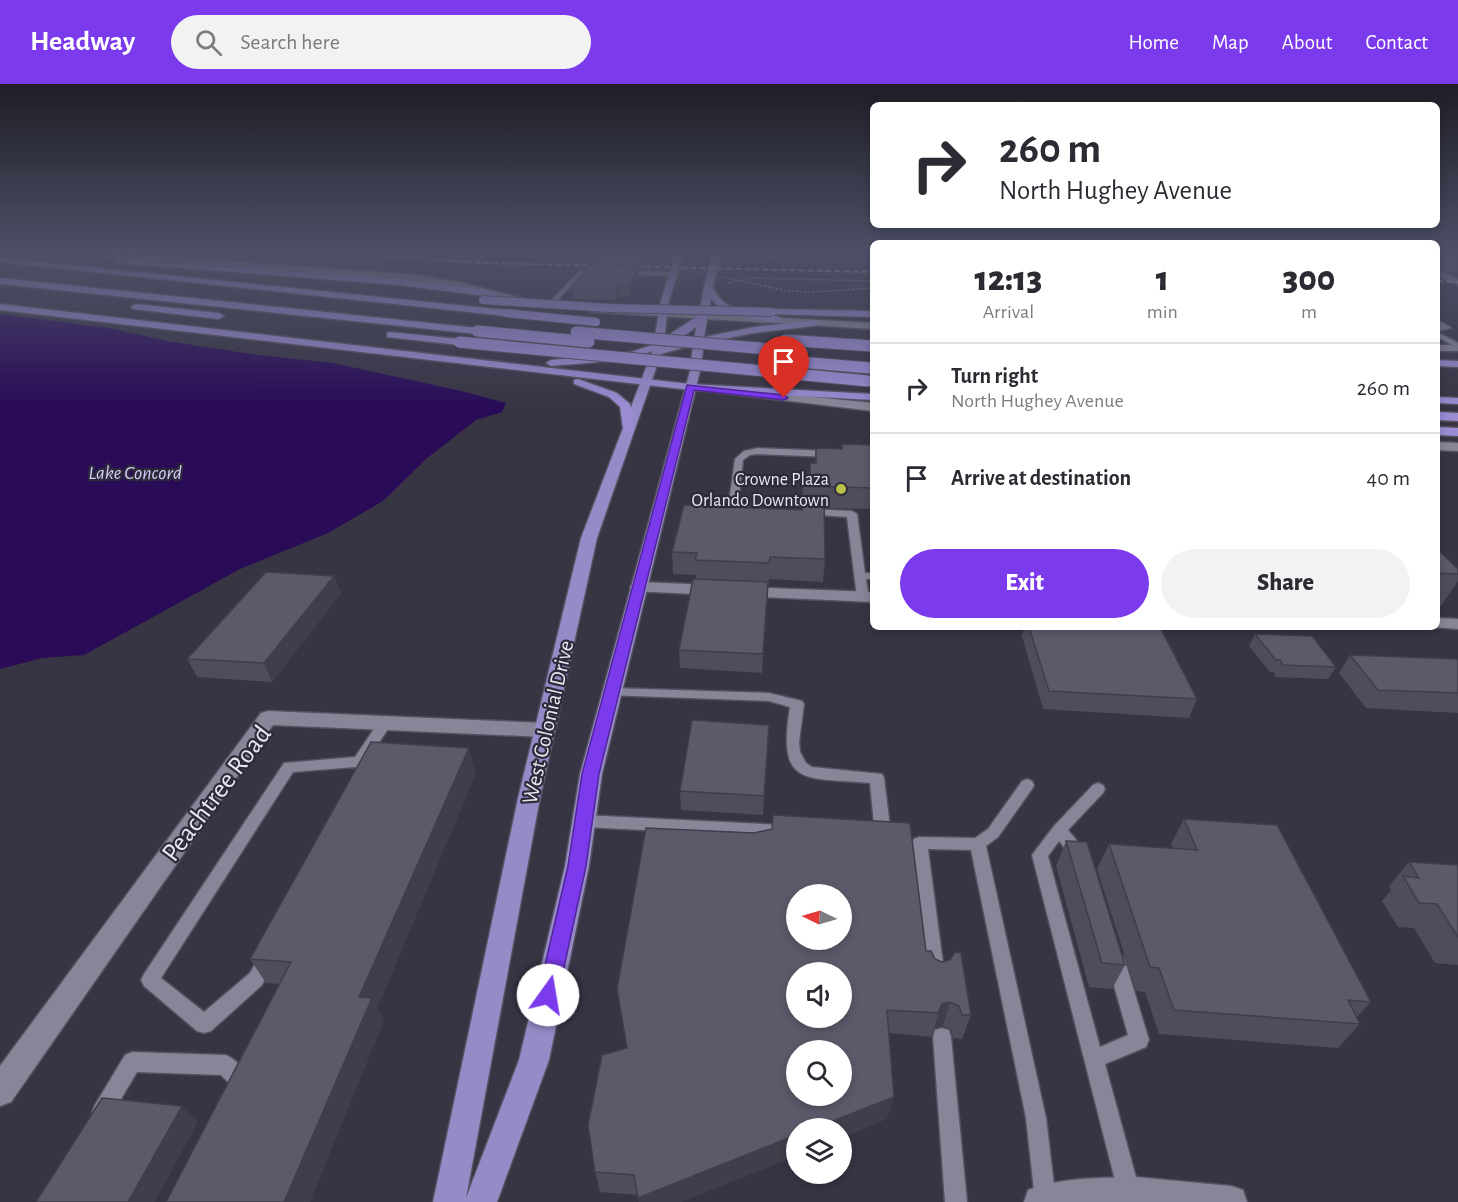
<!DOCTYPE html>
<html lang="en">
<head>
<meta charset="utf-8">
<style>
	:root { --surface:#fff; --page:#f2f2f3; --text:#2b2b33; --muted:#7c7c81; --line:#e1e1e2; --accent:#7c3aed }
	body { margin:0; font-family:"Alegreya Sans",sans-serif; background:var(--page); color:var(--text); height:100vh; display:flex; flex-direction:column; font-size:22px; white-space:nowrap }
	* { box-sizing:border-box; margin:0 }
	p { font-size:20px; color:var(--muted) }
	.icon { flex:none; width:33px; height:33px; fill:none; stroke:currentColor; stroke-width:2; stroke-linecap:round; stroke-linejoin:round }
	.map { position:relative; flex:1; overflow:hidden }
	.details { position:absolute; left:870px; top:156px; width:570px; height:390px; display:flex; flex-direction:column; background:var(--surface); border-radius:9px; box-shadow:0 3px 9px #0003 }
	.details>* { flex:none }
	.guide { position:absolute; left:870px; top:18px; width:570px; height:126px; border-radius:9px; box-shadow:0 3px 9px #0003; background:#fff; color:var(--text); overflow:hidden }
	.needle { width:39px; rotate:275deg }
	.controls { position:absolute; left:786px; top:800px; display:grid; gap:12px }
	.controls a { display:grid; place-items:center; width:66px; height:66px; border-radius:50%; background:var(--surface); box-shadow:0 3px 9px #0003; font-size:30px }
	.pin { position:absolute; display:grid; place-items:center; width:51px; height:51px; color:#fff; margin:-62px -26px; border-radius:50% 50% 50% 0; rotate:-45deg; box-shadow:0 0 6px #0007 }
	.pin .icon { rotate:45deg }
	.me { position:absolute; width:66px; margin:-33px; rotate:13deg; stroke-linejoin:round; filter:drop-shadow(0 0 4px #0008) }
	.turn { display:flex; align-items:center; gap:21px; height:126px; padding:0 30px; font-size:27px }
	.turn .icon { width:78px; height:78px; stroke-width:2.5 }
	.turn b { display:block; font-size:42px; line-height:51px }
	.eta { display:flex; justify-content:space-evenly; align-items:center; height:102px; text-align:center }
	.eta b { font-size:36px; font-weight:800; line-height:42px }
	.primary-button { display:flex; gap:12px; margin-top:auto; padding:12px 30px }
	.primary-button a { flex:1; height:69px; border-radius:36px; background:var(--accent); color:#fff; font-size:24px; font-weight:800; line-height:69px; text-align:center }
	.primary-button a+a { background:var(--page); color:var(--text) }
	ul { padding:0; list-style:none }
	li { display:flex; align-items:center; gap:18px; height:90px; padding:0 30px; border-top:2px solid var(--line) }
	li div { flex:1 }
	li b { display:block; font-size:22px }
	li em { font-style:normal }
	header { display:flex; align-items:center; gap:36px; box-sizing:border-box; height:84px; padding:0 30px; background:var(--accent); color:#fff }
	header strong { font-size:28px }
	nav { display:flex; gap:33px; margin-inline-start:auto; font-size:21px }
	.search { width:420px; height:54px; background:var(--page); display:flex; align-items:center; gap:15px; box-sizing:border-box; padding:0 21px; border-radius:33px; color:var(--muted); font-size:22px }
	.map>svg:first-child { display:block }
	.water { fill:#290b58 }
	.pier { fill:#373444 }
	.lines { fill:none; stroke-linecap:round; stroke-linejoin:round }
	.service-casing { stroke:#53515e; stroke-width:3 }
	.minor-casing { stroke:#53515e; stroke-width:3 }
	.tertiary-casing { stroke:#53515e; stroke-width:3 }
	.trunk-casing { stroke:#53515e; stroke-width:3 }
	.motorway-casing { stroke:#53515e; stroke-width:3 }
	.path { stroke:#93919e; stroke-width:1.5; stroke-dasharray:2 2; stroke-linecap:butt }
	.service { fill:#888598; fill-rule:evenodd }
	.minor { fill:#888598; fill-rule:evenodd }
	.tertiary { fill:#888598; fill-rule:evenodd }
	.trunk { fill:#968ac7; fill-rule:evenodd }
	.motorway { fill:#9a8bd3; fill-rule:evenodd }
	.rail { stroke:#bbbac5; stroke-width:2; stroke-dasharray:6 3; stroke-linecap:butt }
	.motorway-bridge-far1-casing { stroke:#53515e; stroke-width:10; stroke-linecap:butt }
	.motorway-bridge-casing { stroke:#53515e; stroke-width:13; stroke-linecap:butt }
	.path-bridge { stroke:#93919e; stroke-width:1.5; stroke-dasharray:2 2; stroke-linecap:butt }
	.motorway-bridge-far1 { stroke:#9a8bd3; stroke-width:8 }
	.motorway-bridge { stroke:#9a8bd3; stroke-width:11 }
	.wall { fill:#4f4d5b }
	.shaded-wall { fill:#403e4a }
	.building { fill:#5c596a; stroke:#403e4a; stroke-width:1.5; fill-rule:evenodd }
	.route { fill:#7c3aed; stroke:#51269a; stroke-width:1.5 }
	.poi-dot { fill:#b8c147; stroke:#2d2a39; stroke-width:2 }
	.labels { text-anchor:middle; stroke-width:4.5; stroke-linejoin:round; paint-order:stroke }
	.far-poi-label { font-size:18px; fill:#e8e7f1; stroke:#2d2a39; text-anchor:end }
	.far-water-label { font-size:20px; font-style:italic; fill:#d4ccf8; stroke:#2d2a39 }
	.street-label { font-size:22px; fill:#e8e7f1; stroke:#2d2a39 }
	.near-street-label { font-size:27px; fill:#e8e7f1; stroke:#2d2a39 }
</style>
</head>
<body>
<header>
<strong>Headway</strong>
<div class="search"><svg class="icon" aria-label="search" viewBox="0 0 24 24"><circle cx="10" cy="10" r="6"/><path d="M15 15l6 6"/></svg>Search here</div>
<nav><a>Home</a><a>Map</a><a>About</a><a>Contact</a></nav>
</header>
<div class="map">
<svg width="1458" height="1118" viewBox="0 0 1458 1118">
	<rect width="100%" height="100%" fill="#373444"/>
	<!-- water -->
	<path class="water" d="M0,226L91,240L167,257L258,271L333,279L461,307L506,319L502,328L476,336L426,375L383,417L328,449L240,485L84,571L42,574L0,585Z"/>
	<!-- pier -->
	<path class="pier" d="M0,223L91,237L106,240L100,243L0,230Z"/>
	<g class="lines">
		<!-- service casing -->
		<g class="service-casing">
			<path id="service" d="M128,168H135L124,173L119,172Z
				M579,187L602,188L582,190L552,222H548V220Z
				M622,187L672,188L675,190L672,192L620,190Z
				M1437,236L1450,243L1451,244L1437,247V243H1441L1437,241Z
				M1437,248L1458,259V264L1437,253Z
				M758,364L830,367L834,370L830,373L758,370L750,371L743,376L738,422H746L751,425L746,428L730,427L728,425L735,375L744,367Z
				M809,425L852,427L857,430L865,489H873V495H866L869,513L867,515L863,516L857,513L847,433L806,430V426Z
				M611,604L769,609L802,617L804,620L799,658L800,668L806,679L812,683L882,690L884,694L891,751L888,755L883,757L878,755L875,751L870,699C804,693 777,704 790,623L769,617L606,611L605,608Z
				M385,634L390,636L392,639L366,678L375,691L262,901L211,947L204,949L197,947L144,902L141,896L144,890L284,679L355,673L380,636ZM355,683L361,691L250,889L204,928L161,894L293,688Z
				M1027,695L1032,697L1034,701L1032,705L998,753L986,762L1046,1034L1056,1118H1036L1035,1116L1026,1034L971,766L928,765L944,887L941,893L935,895L929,893L926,887L911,759L914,755L919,753L975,754L988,745L1022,697Z
				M1098,699L1103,701L1105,705L1103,709L1068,746L1088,770L1086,775C1073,779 1067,766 1059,757L1048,772L1100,963L1128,951L1107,877L1110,871L1116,869L1122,871L1125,877L1149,956L1146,963L1105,980L1140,1108L1137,1116L1131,1118L1121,1116L1118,1108L1032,771L1054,742L1093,701Z
				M583,731L783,741L788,743L791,747L788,751L783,753L583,743L578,741L575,737L578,733Z
				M942,944L949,946L951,953L967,1118H945L933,953L935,946Z
				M132,968L226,971C237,976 246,987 251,998L246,1008L239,1011L232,1008L230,1000L221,991L137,988L109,1035L102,1038L95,1035L92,1028L95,1021L125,971Z"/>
		</g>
		<!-- minor casing -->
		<g class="minor-casing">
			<path id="minor" d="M638,498L715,501L723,506L715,511L632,507L630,503Z
				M743,503L873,508V518L737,512L735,508L737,504Z
				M1437,534L1458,535V545L1432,543H1437Z
				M268,627L545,639L552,641L555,646L552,651L545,653L273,641L11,1018L0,1022V982L261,629Z
				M1136,1093L1231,1102L1243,1106L1247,1118H1024L1028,1106C1061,1093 1101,1094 1136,1093Z"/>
		</g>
		<!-- tertiary casing -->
		<g class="tertiary-casing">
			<path id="tertiary" d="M71,168H102L418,191L463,199L541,219L537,222L418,197L75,170Z
				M1437,186L1458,195V201L1437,191Z
				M594,223L873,239V245L591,228V224Z
				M1437,261H1458V267H1437Z
				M719,303L873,319V327L715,308L713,306Z
				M1437,358L1458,359V367L1437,366Z"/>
		</g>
		<!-- trunk casing -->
		<g class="trunk-casing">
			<path id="trunk" d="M676,168H684L669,217L663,263L694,255L704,203L713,168H721L713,204C725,229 753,230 777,232L782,235L777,238C754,235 727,234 711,215L704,253L754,243L814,236L819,239L814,242L754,249L704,259L700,287L602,690L589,782L549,976L497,1118H433L518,714L581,454L652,268L661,217ZM693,261L690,287L580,690L565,782L519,976L466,1114L540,714L597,454L661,270Z"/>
		</g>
		<!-- motorway casing -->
		<g class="motorway-casing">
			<path id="motorway" d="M0,174L506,226L511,229L506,232L0,178Z
				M120,175L399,195L494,207L498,210L494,213L399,201L117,179L116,177Z
				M0,194L477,244L482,247L477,250L0,200Z
				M0,220L690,300L873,310V316L690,306L0,226Z
				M136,220L219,229L224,232L219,235L133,225L131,223Z
				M772,225L873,227V233L769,230V226Z
				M699,231L707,233C662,278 609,277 551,282L546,279L551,276L628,269L655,260Z
				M390,248L459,255L464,258L459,261L387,253V249Z
				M1437,276L1458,277V283L1437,282Z
				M578,295L617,309L630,320L635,345L633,348H625L623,345L620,323L609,313L574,300V296Z
				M1437,313L1458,314V320L1437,319Z
				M1437,328L1458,329V337L1437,336Z
				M1437,343L1458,344V352L1437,351Z"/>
		</g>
		<!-- path -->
		<path class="path" d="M454,168L565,173L598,171
			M728,199L748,194L873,197"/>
		<!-- service -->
		<use href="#service" class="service"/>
		<!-- minor -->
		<use href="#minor" class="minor"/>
		<!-- tertiary -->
		<use href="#tertiary" class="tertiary"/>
		<!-- trunk -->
		<use href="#trunk" class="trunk"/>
		<!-- motorway -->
		<use href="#motorway" class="motorway"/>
		<!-- rail -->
		<path class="rail" d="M331,168L483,179L873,188
			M1437,197L1458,198"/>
		<!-- motorway-bridge-far1 casing -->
		<g class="motorway-bridge-far1-casing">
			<path id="motorway-bridge-far1" d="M483,216L609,224L772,228
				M506,229L596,238
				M477,247L485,248"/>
		</g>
		<!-- motorway-bridge casing -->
		<g class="motorway-bridge-casing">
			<path id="motorway-bridge" d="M477,247L589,258
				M576,248L802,268
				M785,256L873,262
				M459,258L868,297
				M787,277L871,284"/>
		</g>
		<!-- path-bridge -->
		<path class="path-bridge" d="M466,168L597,172
			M643,176L787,207L811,208L873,204"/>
		<!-- motorway-bridge-far1 -->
		<use href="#motorway-bridge-far1" class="motorway-bridge-far1"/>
		<!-- motorway-bridge -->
		<use href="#motorway-bridge" class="motorway-bridge"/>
	</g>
	<!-- wall -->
	<path class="wall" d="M537,168H665L663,171H651L644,185H639V194L629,212L619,211L616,216L573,215L572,205L594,182L593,170Z
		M738,168H873V178L738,176Z
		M1437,168H1458V189H1450L1437,184Z
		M842,360L873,361V425L824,424L825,475L823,498L769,495L762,589L680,584L679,566L696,495V491L673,490L672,468L802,426L803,390L809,391L810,379H815L816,364L841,365Z
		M1437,465L1458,485V497L1441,522H1437Z
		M334,492L341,509L272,598L197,593L187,575Z
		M1024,543H1160L1197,615L1189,634L1043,625L1022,552Z
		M1255,550L1336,583L1328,595L1276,593L1273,588H1270L1249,562Z
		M1350,571L1458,575V629L1366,624L1339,589Z
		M768,660L763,731L681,726L680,707Z
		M476,689L377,924L384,937L280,900L266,899L250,875Z
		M1184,735L1371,918L1356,934L1360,940L1338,964L1159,950L1145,908L1136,907L1097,785L1109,760L1173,764L1171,760Z
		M1066,757L1125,881L1112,905L1089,903L1056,782Z
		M1409,778L1458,781V881L1435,879L1414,844L1398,843L1382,817L1391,806L1389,802Z
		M926,867L935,875L971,931L962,955L953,954L951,945L943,942L934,944L931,953L889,949L887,1035L796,1044V1072L680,1118L638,1111L600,1108L595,1088Z"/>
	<!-- shaded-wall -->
	<path class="shaded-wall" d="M644,168H651V171L644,185L643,170Z
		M1446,168L1438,184H1437L1443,173V169Z
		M639,183V194L629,212V201Z
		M618,201L619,211L616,216L615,206Z
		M334,492L341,509L272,598L264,579Z
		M768,498V515L762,589L763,570Z
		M769,641L768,660L763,731L764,712Z
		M469,664L476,689L377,924L384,937L310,1118H284L359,913Z
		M950,918L943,942L934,944L931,953L942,920Z
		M894,1013L887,1035L842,1054V1044H815Z
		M182,1022L198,1038L155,1118H128Z
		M796,1051V1072L680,1118H639L638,1114Z"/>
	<!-- building -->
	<path class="building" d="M595,168H644L643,170H593Z
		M1437,168H1458V173L1446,168L1443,169V173H1437Z
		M588,182L639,183L629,201H618L615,206L572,205Z
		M842,360L873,361V404L803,402V390L810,391V379H816V364L842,365Z
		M803,412L824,413L825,475L770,473L769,479L695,476L697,469L672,468L684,421L802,426Z
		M1437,465L1458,485V490L1437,489Z
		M266,488L334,492L264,579L187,575Z
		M693,495L768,498L763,570L679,566Z
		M1029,543H1160L1197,615L1049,607Z
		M1255,550L1312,552L1336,583L1283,581L1280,576H1276Z
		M1350,571L1458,575V609L1378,606Z
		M692,636L769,641L764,712L680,707Z
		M371,658L469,664L359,913L372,914L284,1118H166L291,878L250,875Z
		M773,731L910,739L926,867H931L935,875L942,878L950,876L955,868L961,869L971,931H962L959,922L950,918L942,920L938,929L887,926L894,1013L815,1044H796V1051L638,1114L634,1091L595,1088L588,1041L602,971L627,964L617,905L646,744L754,749L772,745ZM796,810H842V855H796ZM796,888H842V933H796ZM796,966H842V1011H796Z
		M1184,735L1277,741L1371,918L1348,916L1360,940L1174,926L1159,884L1150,883L1109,760L1197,766Z
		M1066,757L1087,758L1125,881L1102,879Z
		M1409,778L1458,781V853L1437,820L1419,819L1403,792L1419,794Z
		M102,1014L182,1022L128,1118H36Z"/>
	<!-- sky -->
	<linearGradient id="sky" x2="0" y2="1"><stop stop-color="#1e1d25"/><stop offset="0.52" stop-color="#4d5067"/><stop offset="1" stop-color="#4d5067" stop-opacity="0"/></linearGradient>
	<rect width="1458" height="324" fill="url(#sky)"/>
	<!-- route -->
	<path class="route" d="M687,301L784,311L788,314L784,316L694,306L599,690L586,782L558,911L555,918L548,921L541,918L538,911L568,782L582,690Z"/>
	<!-- markers -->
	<circle class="poi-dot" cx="841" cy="405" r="6"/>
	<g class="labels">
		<!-- far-poi labels -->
		<g class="far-poi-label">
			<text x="829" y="401">Crowne Plaza<tspan x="829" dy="21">Orlando Downtown</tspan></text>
		</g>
		<!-- far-water labels -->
		<g class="far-water-label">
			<text x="135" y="395">Lake Concord</text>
		</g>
		<!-- street labels -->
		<g class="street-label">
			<text transform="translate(547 638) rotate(-77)" y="8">West Colonial Drive</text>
		</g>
		<!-- near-street labels -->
		<g class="near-street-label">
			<text transform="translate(216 709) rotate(-53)" y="9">Peachtree Road</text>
		</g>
	</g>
</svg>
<div class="controls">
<a><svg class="needle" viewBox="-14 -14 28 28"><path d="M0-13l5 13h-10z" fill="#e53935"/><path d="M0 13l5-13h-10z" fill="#7c7c81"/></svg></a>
<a><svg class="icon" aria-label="sound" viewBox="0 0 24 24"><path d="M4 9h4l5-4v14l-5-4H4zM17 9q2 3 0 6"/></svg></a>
<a><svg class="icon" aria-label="search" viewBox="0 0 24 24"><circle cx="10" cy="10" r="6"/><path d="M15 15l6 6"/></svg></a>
<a><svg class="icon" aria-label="layers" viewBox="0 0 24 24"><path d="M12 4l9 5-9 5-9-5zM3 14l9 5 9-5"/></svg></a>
</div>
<div class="pin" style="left:784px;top:314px;background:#d93025"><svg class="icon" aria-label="arrive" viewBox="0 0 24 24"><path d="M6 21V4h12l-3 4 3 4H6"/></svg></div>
<svg class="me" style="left:548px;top:911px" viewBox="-20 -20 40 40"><circle r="19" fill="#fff"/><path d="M0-13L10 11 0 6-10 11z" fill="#7c3aed"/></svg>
<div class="guide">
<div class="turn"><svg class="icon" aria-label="right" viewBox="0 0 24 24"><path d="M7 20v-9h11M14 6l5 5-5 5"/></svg><div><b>260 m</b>North Hughey Avenue</div></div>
</div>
<section class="details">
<div class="eta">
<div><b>12:13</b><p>Arrival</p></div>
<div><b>1</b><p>min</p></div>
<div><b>300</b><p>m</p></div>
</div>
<ul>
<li><svg class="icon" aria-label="right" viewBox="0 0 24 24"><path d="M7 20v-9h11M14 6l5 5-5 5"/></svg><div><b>Turn right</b><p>North Hughey Avenue</p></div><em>260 m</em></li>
<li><svg class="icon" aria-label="arrive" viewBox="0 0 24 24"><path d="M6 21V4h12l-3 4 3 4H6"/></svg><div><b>Arrive at destination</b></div><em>40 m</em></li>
</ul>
<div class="primary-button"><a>Exit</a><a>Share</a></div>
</section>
</div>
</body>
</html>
